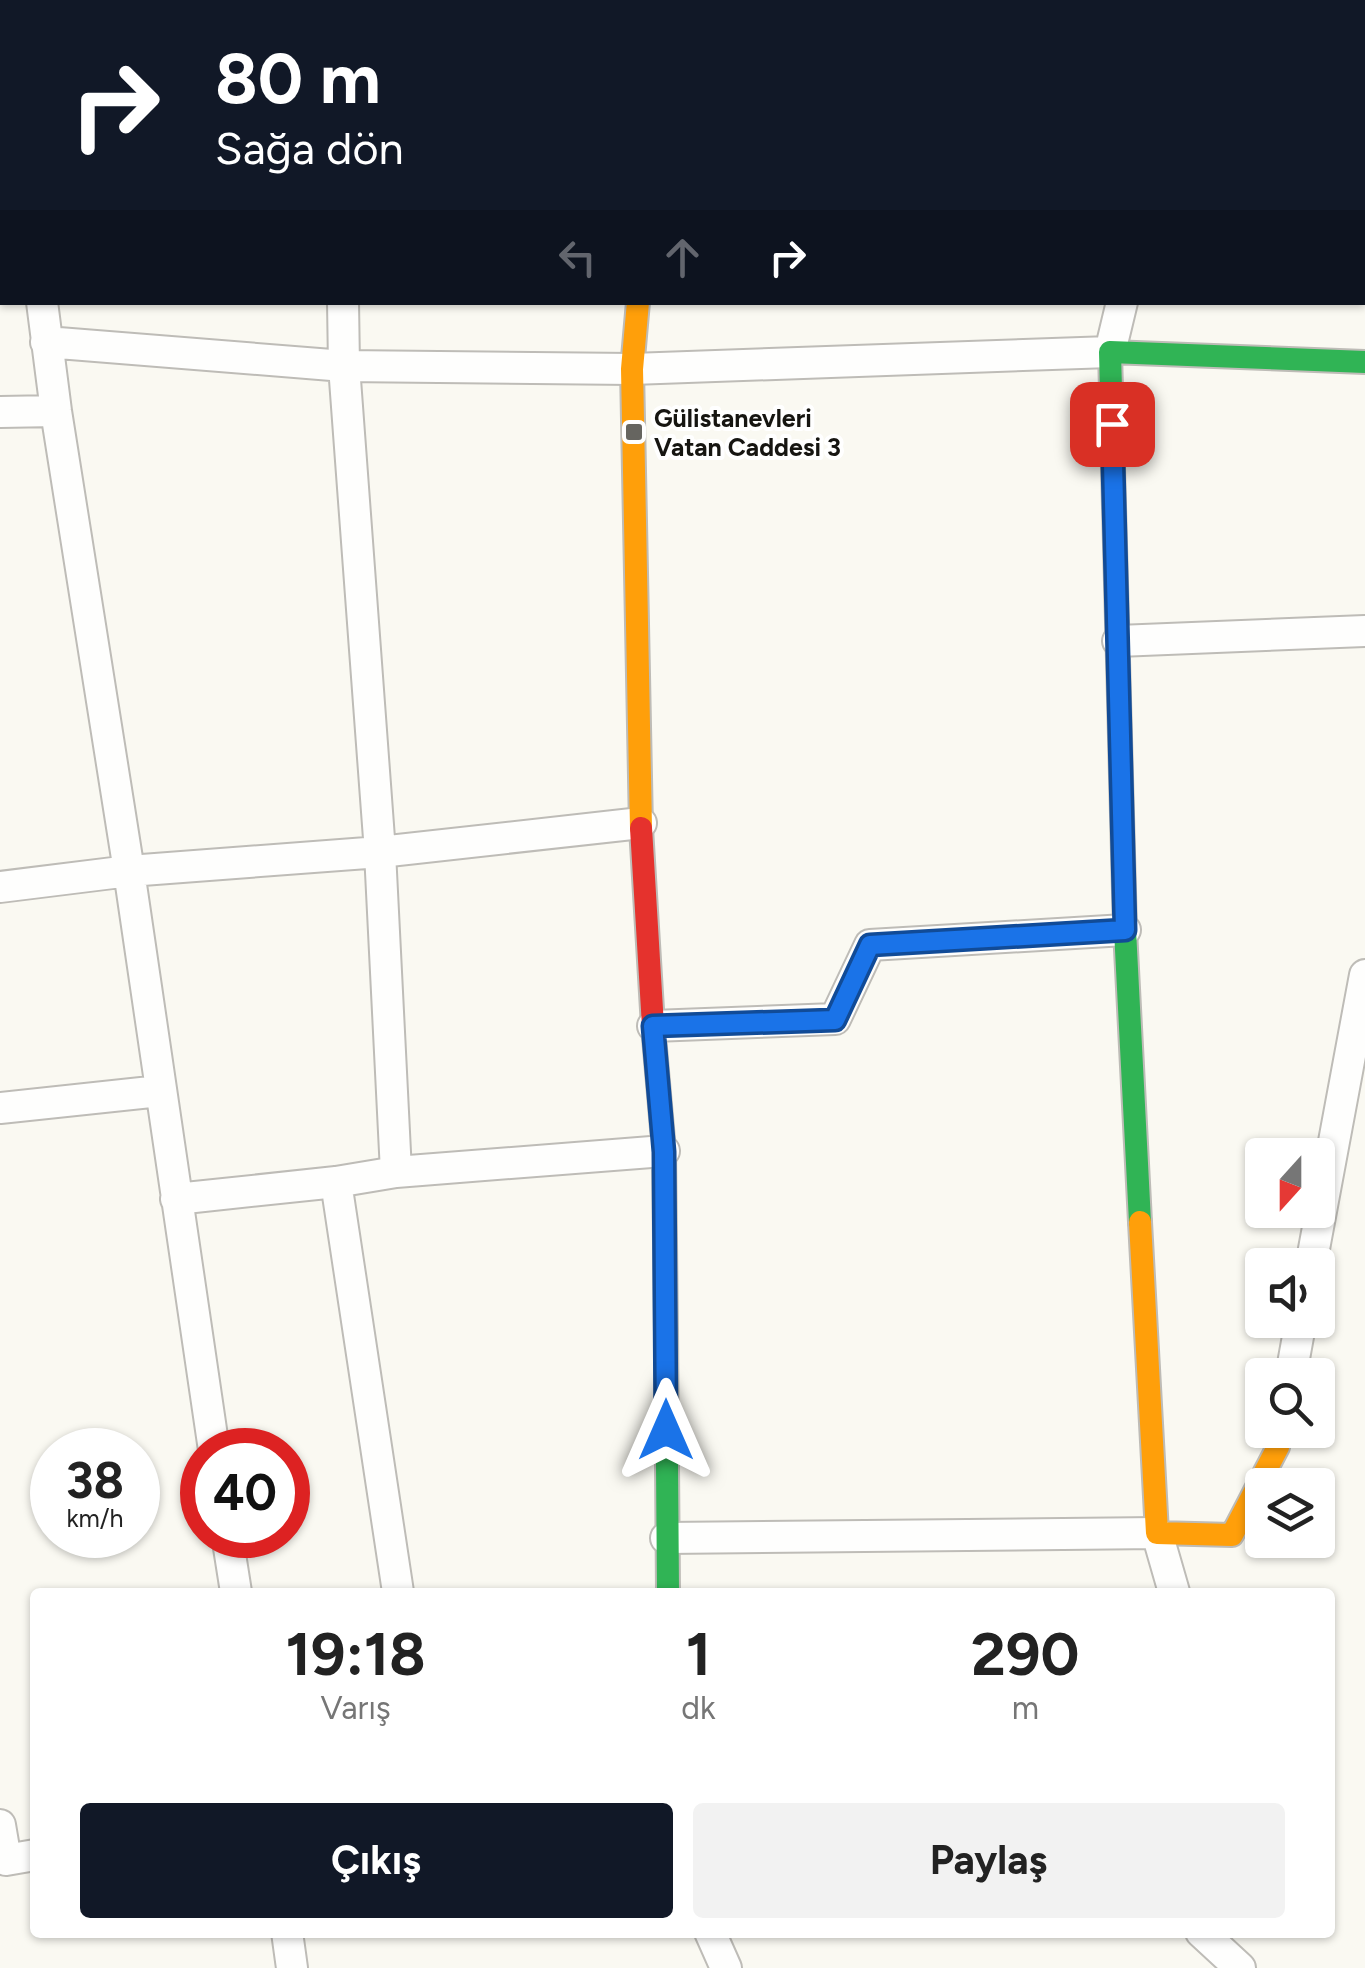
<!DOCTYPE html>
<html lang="tr">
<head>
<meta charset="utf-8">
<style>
	:root { --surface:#fff; --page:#f2f2f2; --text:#222; --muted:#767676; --accent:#111827 }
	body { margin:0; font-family:Figtree,sans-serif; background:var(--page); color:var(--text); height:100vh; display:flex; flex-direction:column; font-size:38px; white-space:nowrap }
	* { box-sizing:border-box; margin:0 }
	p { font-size:32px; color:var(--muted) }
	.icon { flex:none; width:55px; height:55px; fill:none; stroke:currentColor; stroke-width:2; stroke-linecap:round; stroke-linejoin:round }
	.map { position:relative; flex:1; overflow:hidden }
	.side { position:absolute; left:30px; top:1588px; width:1305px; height:350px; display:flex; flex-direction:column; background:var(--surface); border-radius:10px; box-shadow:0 2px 8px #0004 }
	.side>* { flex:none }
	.guide { position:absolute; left:0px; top:0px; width:1365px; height:305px; box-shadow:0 2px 8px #0004; background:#111827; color:#fff; overflow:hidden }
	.needle { width:65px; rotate:201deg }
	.fabs { position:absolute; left:1245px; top:1138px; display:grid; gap:20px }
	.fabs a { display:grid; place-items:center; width:90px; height:90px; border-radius:10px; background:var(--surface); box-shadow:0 2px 8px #0004; font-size:50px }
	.speed { position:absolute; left:30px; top:1428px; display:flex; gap:20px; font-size:50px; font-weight:700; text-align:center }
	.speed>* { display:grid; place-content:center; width:130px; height:130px; border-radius:50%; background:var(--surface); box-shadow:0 2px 8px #0004; line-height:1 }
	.speed small { font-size:25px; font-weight:400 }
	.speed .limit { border:15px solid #d22; background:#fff; color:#111 }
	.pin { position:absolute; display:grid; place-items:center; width:85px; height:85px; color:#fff; margin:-42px; border-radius:20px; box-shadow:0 5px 15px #0006 }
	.me { position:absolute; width:110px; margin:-55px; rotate:0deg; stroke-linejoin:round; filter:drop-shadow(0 0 8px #0008) }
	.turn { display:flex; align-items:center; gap:35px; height:210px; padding:0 50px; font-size:45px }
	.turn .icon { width:130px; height:130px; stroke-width:2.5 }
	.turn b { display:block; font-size:70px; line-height:85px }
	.lanes { display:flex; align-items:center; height:95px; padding:0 50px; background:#0003; justify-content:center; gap:50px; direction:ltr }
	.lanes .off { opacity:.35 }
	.eta { display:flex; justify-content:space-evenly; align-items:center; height:170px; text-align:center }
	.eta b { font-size:60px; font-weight:700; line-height:70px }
	.primary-button { display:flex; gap:20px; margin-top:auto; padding:20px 50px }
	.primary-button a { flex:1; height:115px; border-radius:10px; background:var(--accent); color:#fff; font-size:40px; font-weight:700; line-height:115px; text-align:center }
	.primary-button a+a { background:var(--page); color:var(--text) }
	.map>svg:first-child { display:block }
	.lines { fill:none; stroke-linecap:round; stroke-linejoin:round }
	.street-casing { stroke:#bebcb7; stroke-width:34 }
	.fast-casing { stroke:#bebcb7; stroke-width:26 }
	.slow-casing { stroke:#bebcb7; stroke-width:26 }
	.jam-casing { stroke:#bebcb7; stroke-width:26 }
	.street { stroke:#fefefd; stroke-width:30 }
	.fast { stroke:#30b455; stroke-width:22 }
	.slow { stroke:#ff9f0a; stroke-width:22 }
	.jam { stroke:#e5322d; stroke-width:22 }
	.route-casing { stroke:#114b97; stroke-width:25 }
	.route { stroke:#1a73e8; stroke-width:18 }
	.poi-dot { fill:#666560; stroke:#fff; stroke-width:4 }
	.labels { text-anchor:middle; stroke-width:8; stroke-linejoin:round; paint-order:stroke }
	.poi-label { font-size:25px; font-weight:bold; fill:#161511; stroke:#fff; text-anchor:start }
</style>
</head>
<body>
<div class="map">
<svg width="1365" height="1968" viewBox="0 0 1365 1968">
	<rect width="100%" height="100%" fill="#faf9f2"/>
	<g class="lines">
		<!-- street casing -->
		<g class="street-casing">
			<path id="street" d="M14,0V2
				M334,0L335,2
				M628,0V2
				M961,0V2
				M42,302L56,411L129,871L214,1450
				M343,302L344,366L380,852L641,823
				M46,342L344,366L632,369L1110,352L1122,302
				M0,412L56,411
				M1118,641L1365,631
				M0,887L129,871L380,852L396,1172
				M653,1026L835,1019L870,945L1125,930
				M0,1108L160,1091
				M336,1182L398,1592
				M176,1199L336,1182L396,1172L664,1151
				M1311,1265L1365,975
				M1291,1375L1301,1320
				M227,1535L236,1592
				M666,1538L1157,1533L1174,1592
				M0,1825L6,1860L35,1855
				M287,1932L292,1968
				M710,1932L726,1968
				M1201,1932L1240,1968"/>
		</g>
		<!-- fast casing -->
		<g class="fast-casing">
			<path id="fast" d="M1140,1222L1125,930L1110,352L1365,362
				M666,1332L668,1592"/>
		</g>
		<!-- slow casing -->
		<g class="slow-casing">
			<path id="slow" d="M638,302L632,369L641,828
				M1140,1222L1157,1533L1232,1535L1278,1447L1281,1430"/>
		</g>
		<!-- jam casing -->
		<g class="jam-casing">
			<path id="jam" d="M641,828L653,1026L664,1151L666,1332"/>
		</g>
		<!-- street -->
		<use href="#street" class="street"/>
		<!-- fast -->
		<use href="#fast" class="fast"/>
		<!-- slow -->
		<use href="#slow" class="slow"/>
		<!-- jam -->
		<use href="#jam" class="jam"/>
	</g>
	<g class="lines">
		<!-- route casing -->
		<g class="route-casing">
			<path id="route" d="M666,1430L664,1152L653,1026L835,1020L870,945L1125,930L1112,424"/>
		</g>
		<!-- route -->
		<use href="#route" class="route"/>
	</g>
	<!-- markers -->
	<rect class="poi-dot" x="624" y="422" width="20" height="20" rx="5"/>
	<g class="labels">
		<!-- poi labels -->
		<g class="poi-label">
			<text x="654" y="427">Gülistanevleri<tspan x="654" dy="29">Vatan Caddesi 3</tspan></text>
		</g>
	</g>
</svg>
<div class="fabs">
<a><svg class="needle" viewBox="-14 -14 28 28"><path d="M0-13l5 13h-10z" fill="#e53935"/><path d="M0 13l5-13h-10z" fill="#767676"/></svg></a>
<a><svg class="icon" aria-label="sound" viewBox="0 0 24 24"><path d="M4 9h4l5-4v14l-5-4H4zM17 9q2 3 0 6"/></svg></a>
<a><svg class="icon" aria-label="search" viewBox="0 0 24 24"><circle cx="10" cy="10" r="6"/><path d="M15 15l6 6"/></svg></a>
<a><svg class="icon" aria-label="layers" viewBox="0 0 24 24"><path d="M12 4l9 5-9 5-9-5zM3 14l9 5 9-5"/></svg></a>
</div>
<div class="speed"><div>38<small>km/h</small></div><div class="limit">40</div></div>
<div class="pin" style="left:1112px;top:424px;background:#d93025"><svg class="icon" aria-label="arrive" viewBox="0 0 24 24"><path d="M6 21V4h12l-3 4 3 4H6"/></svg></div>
<svg class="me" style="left:666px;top:1430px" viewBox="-20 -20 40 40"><path d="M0-17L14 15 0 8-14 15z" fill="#1a73e8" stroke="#fff" stroke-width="4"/></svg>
<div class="guide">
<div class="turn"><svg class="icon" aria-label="right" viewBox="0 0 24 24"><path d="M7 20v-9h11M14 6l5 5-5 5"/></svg><div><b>80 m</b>Sağa dön</div></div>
<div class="lanes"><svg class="icon off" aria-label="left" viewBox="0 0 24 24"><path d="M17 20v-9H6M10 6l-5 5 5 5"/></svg><svg class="icon off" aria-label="ahead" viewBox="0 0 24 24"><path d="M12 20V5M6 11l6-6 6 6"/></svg><svg class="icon" aria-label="right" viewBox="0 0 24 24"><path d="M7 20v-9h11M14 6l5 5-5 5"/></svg></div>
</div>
<section class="side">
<div class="eta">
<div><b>19:18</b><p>Varış</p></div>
<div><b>1</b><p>dk</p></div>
<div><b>290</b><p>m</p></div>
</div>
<div class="primary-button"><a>Çıkış</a><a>Paylaş</a></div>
</section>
</div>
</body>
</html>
